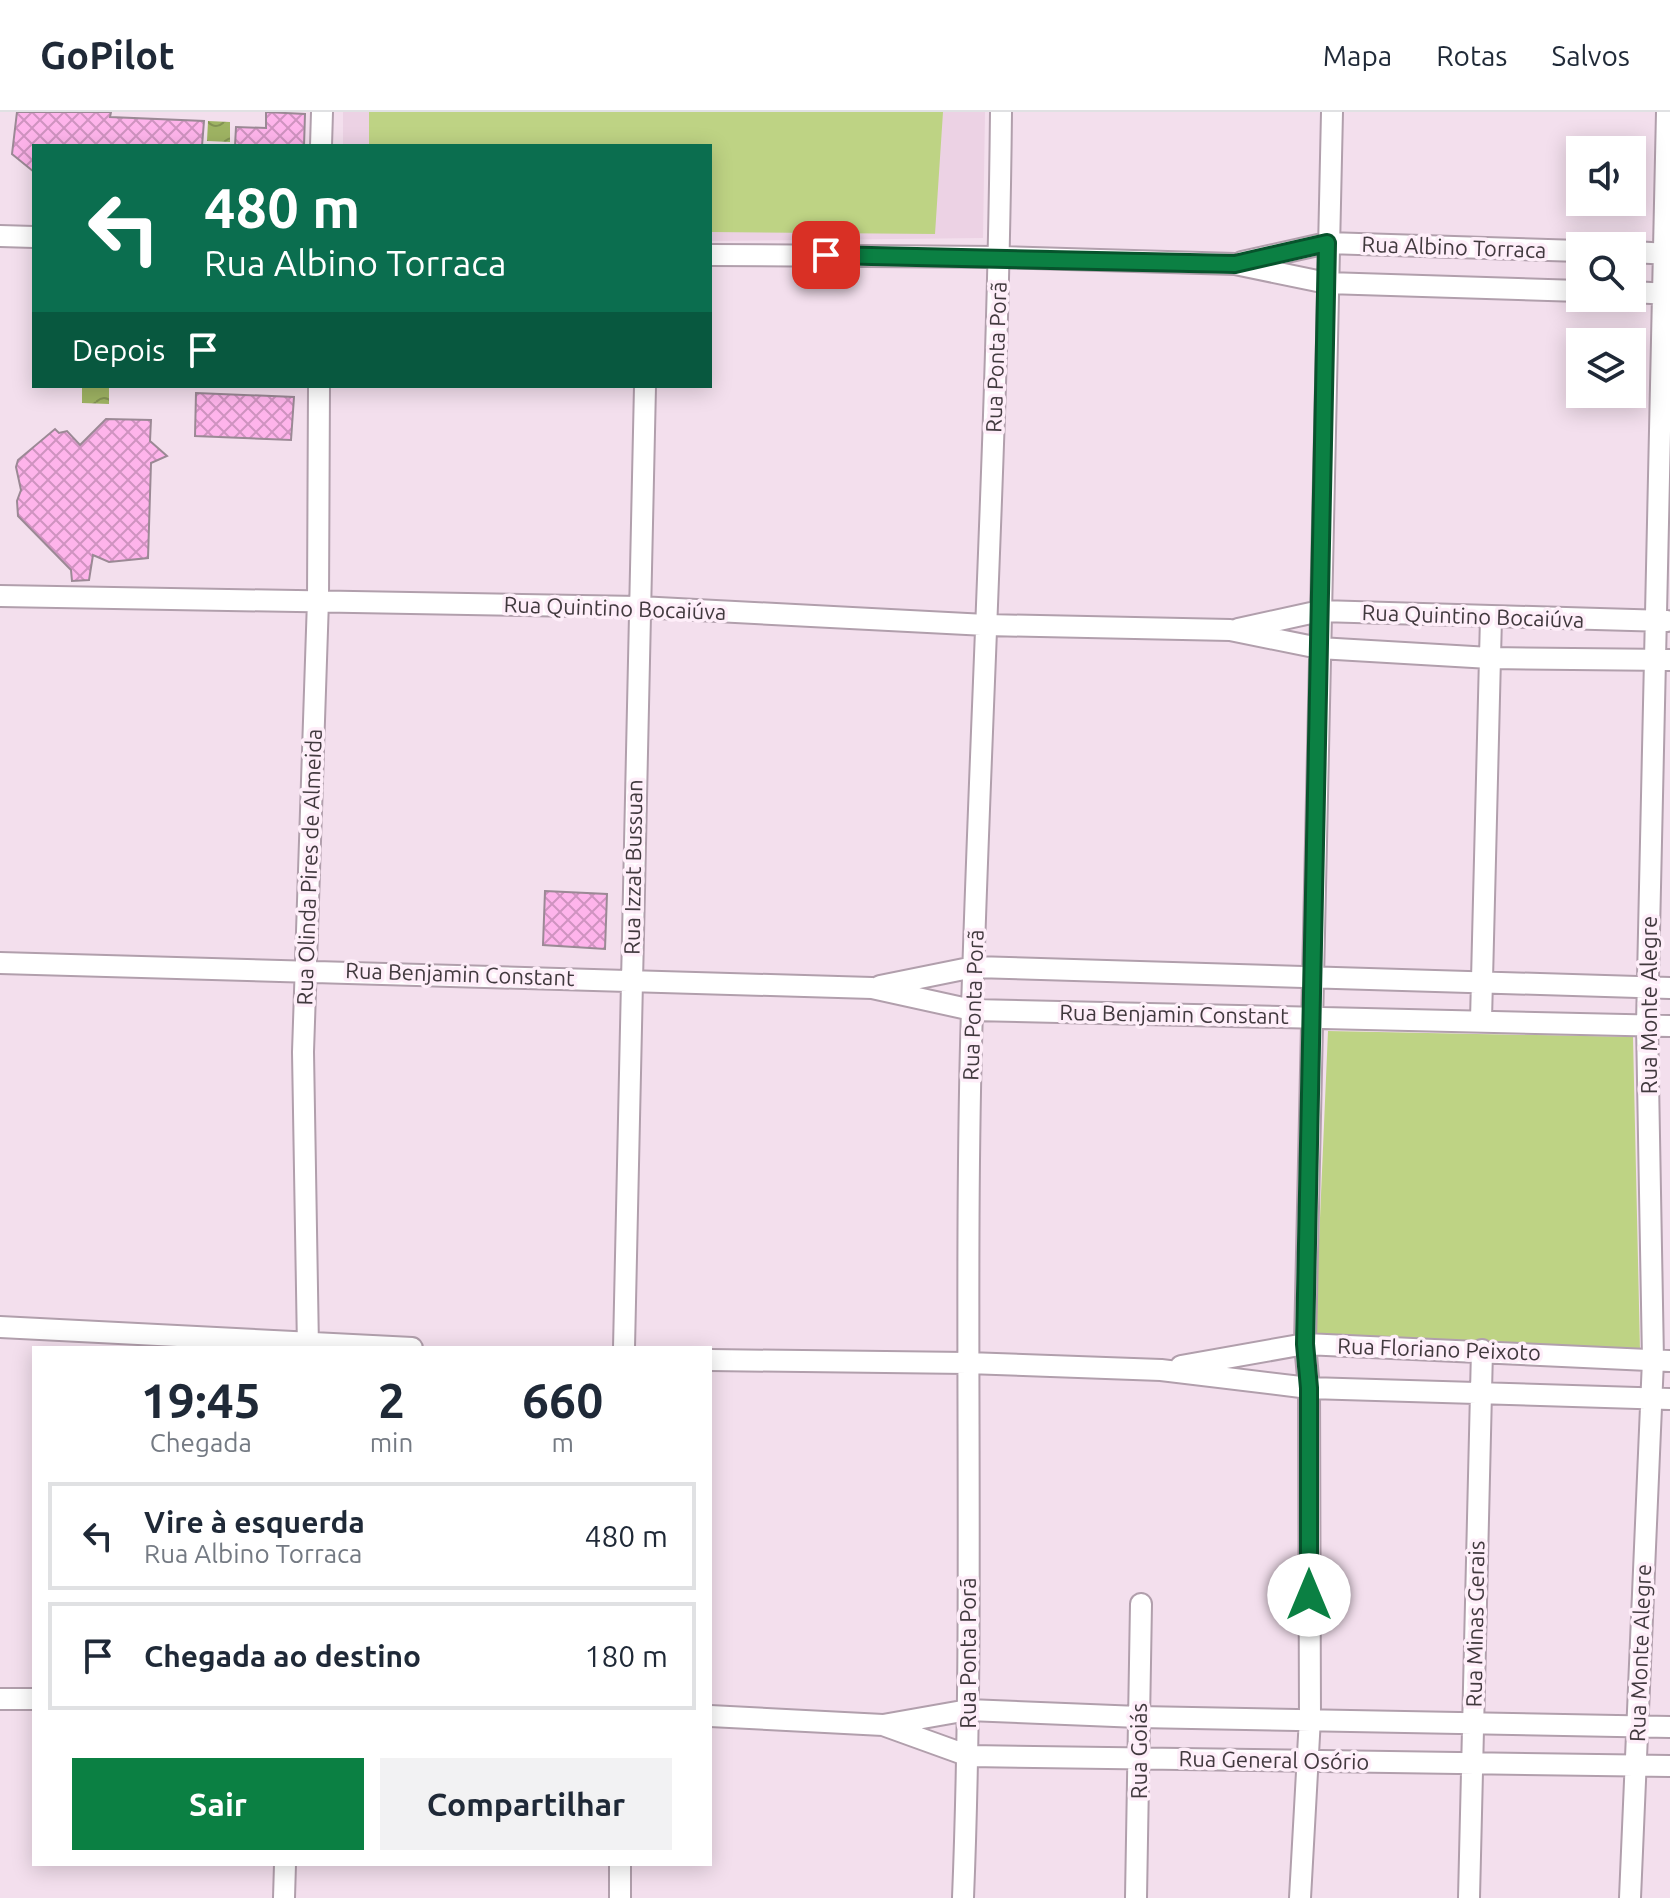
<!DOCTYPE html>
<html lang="pt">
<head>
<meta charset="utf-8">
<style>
	:root { --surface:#fff; --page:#f2f2f3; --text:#1f2937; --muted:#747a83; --line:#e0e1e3; --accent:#0b8043 }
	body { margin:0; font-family:Ubuntu,sans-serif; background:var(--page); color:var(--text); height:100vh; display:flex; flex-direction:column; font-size:30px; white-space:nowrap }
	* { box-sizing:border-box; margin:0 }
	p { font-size:26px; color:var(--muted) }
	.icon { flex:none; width:44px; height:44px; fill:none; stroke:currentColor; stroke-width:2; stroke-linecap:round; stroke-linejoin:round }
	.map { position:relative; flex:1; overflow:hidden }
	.drawer { position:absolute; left:32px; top:1234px; width:680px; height:520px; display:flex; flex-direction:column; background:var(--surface); border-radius:0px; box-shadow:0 4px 20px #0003 }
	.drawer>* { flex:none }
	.hud { position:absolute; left:32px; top:32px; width:680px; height:244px; border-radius:0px; box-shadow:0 4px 20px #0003; background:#0b6e4f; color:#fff; overflow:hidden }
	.tools { position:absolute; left:1566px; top:24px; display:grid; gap:16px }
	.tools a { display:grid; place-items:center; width:80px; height:80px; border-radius:0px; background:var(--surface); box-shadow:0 4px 20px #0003; font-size:40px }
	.pin { position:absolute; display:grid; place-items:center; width:68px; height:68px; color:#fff; margin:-34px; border-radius:16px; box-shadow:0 4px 12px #0006 }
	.me { position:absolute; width:88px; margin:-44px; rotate:0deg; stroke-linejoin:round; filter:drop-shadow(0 0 6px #0008) }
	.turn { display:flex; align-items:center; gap:28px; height:168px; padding:0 40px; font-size:36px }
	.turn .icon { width:104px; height:104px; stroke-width:2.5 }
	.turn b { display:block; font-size:56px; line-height:68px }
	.then { display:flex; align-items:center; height:76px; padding:0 40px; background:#0003; gap:16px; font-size:30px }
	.eta { display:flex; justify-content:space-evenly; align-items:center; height:136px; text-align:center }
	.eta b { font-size:48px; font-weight:600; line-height:56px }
	.button { display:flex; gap:16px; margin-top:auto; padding:16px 40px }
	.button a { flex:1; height:92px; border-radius:0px; background:var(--accent); color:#fff; font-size:32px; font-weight:600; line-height:92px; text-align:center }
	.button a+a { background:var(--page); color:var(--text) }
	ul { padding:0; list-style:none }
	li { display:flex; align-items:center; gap:24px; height:108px; margin:0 16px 12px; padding:0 24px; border:4px solid var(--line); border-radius:0px }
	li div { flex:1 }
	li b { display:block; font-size:30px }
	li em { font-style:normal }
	header { display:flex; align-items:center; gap:48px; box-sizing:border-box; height:112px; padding:0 40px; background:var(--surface); border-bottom:2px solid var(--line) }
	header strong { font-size:38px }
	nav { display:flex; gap:44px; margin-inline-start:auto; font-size:28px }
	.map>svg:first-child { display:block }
	.built { fill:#ecd2e4 }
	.park { fill:#bed384 }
	.water { fill:url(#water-waves) }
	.building { fill:url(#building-cross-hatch); stroke:#9b8995; stroke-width:2 }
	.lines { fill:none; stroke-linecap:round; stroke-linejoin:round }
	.minor-casing { stroke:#b19fac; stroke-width:24 }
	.minor { stroke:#fff; stroke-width:20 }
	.route-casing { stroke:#07532c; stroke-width:20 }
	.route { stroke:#0b8043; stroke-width:14 }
	.labels { text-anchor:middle; stroke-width:7; stroke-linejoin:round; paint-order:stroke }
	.street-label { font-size:22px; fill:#41393e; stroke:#feeef9 }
</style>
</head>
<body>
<header>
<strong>GoPilot</strong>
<nav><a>Mapa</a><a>Rotas</a><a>Salvos</a></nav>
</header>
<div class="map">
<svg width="1670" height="1786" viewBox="0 0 1670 1786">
	<defs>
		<pattern id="water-waves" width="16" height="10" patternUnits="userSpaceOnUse" patternTransform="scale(2)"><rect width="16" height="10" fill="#9fb463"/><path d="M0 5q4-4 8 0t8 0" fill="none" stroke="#839353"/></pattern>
		<pattern id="building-cross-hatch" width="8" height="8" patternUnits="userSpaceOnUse" patternTransform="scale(2)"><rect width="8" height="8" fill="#feb4eb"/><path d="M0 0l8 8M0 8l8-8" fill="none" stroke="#cf93c0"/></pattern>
	</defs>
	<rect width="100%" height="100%" fill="#f3dfed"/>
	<!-- built -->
	<path class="built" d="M343,0H985L983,126L710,129V34H343Z"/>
	<!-- park -->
	<path class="park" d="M369,0H943L935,122L710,120V34H369Z
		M1328,919L1633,925L1640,1238L1315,1223Z"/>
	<!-- water -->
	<path class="water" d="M208,9L230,10V30L207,29Z
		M82,274H109V292L82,291Z"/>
	<!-- building -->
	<path class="building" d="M17,0H111L110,5L204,9L202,34H34V60L12,42Z
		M266,0L305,2L304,34H235L236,15L266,16Z
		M196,281L294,285L291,328L195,324Z
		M106,307L151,308L150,329L167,344L151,351L148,446L109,450L93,443L89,468L72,469L71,458L18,404L17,389L21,378L16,355L18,348L55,317L59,321L67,319L80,333Z
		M545,779L607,782L605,837L543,833Z"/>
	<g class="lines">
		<!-- minor casing -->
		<g class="minor-casing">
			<path id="minor" d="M321,34L322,0
				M0,124L34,125
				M1632,140L1670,142
				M710,143L1000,145L1235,152L1327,171L1580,179
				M1242,150L1327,131L1580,139
				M1632,180L1670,182
				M0,484L639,495L986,513L1230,518L1319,536L1490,546L1670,548
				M1238,517L1320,499L1667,509
				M0,851L872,876L972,898L1670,914
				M880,874L974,855L1670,876
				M1481,908L1491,505
				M0,1215L412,1236
				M308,1236L303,940L318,488L319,274
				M624,1236L645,274
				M710,1248L967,1251L1161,1258L1309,1276L1670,1287
				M1181,1254L1305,1232L1670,1249
				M0,1587H34
				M710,1604L883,1613L968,1598L1139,1605L1670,1615
				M883,1613L969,1644L1670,1654
				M284,1786L285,1752
				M620,1786V1752
				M963,1786C975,1490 963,1193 972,897C981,598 998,299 1001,0
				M1136,1786L1141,1492
				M1300,1786L1310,1606L1309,1276L1305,1232L1332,0
				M1469,1786L1482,1238
				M1630,1786L1653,1248L1647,912L1667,0"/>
		</g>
		<!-- minor -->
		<use href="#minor" class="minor"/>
	</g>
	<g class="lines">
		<!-- route casing -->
		<g class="route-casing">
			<path id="route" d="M826,143L1235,152L1327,131L1305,1232L1309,1276V1483"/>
		</g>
		<!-- route -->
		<use href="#route" class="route"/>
	</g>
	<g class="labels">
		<!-- street labels -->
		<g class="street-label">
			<text transform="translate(1454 135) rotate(2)" y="8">Rua Albino Torraca</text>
			<text transform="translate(996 245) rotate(-88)" y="8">Rua Ponta Porã</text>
			<text transform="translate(615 496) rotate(2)" y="8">Rua Quintino Bocaiúva</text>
			<text transform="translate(1473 504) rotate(2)" y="8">Rua Quintino Bocaiúva</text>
			<text transform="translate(309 755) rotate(-88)" y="8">Rua Olinda Pires de Almeida</text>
			<text transform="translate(633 755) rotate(-89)" y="8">Rua Izzat Bussuan</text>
			<text transform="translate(460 862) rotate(2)" y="8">Rua Benjamin Constant</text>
			<text transform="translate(973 893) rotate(-88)" y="8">Rua Ponta Porã</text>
			<text transform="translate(1649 893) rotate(-90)" y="8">Rua Monte Alegre</text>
			<text transform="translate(1174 902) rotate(1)" y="8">Rua Benjamin Constant</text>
			<text transform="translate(1439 1237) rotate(2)" y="8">Rua Floriano Peixoto</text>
			<text transform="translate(1475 1512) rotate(-89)" y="8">Rua Minas Gerais</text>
			<text transform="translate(968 1541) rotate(-90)" y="8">Rua Ponta Porã</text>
			<text transform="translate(1640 1541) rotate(-88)" y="8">Rua Monte Alegre</text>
			<text transform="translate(1139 1639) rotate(-90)" y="8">Rua Goiás</text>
			<text transform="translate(1274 1648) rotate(1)" y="8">Rua General Osório</text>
		</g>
	</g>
</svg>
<div class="tools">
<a><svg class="icon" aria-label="sound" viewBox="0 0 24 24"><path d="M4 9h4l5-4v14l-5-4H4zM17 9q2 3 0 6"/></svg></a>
<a><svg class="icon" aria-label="search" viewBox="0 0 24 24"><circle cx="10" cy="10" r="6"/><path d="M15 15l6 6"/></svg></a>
<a><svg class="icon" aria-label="layers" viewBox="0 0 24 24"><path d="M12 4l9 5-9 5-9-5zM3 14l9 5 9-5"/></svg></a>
</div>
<div class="pin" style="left:826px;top:143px;background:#d93025"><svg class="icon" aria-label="arrive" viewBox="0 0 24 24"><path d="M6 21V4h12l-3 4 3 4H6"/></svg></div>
<svg class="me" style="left:1309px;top:1483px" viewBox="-20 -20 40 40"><circle r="19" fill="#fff"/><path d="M0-13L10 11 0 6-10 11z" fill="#0b8043"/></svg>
<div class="hud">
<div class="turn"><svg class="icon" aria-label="left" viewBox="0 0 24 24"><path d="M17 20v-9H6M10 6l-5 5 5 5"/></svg><div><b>480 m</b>Rua Albino Torraca</div></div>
<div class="then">Depois<svg class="icon" aria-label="arrive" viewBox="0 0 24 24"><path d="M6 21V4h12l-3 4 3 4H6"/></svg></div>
</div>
<section class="drawer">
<div class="eta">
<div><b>19:45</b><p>Chegada</p></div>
<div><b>2</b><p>min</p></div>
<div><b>660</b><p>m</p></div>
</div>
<ul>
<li><svg class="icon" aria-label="left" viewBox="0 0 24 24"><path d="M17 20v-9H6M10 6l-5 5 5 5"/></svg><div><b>Vire à esquerda</b><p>Rua Albino Torraca</p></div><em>480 m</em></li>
<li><svg class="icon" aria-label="arrive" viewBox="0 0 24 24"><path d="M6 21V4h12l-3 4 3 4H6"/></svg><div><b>Chegada ao destino</b></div><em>180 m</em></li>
</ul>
<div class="button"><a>Sair</a><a>Compartilhar</a></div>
</section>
</div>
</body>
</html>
